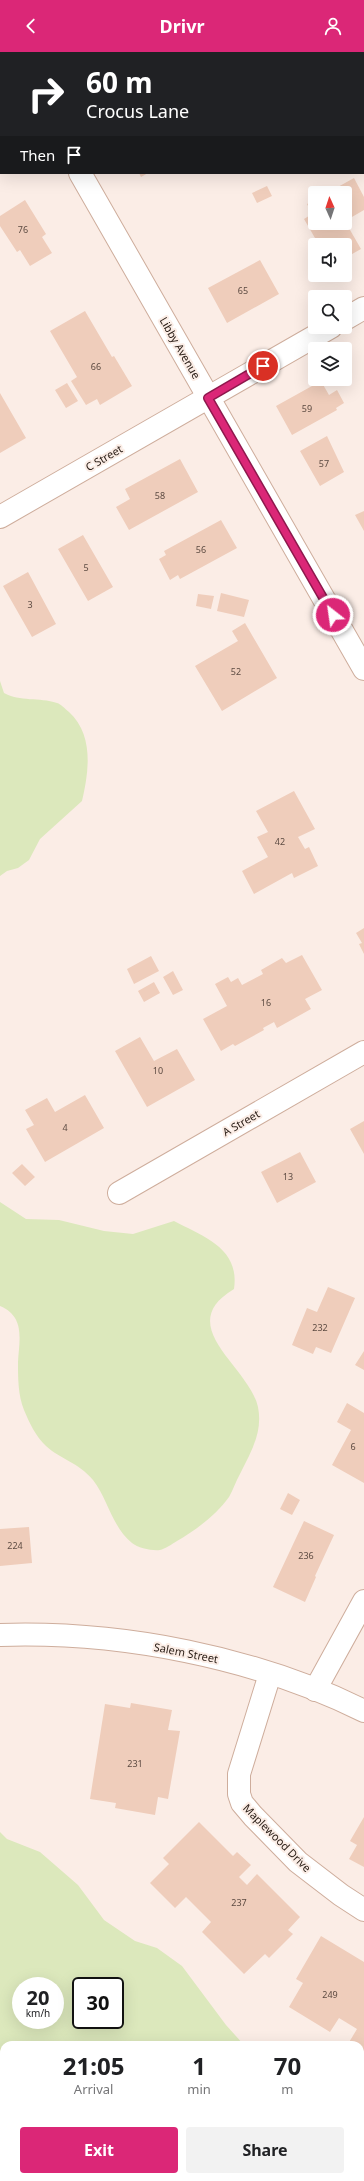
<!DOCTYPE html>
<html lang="en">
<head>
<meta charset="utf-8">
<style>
	:root { --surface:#fff; --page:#f2f2f2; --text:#202124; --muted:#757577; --accent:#db2777 }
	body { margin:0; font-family:"Noto Sans",sans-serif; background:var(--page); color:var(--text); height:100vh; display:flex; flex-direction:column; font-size:15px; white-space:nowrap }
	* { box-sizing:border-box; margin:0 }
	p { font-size:13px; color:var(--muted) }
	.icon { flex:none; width:22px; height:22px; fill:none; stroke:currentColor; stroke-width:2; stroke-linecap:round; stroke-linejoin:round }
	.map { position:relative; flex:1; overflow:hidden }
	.sheet { position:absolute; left:0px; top:1989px; width:364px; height:140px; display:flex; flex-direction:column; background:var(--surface); border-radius:12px 12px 0 0; box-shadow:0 4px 16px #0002 }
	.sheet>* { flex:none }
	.banner { position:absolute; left:0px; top:0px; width:364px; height:122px; box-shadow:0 4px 16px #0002; background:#202124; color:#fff; overflow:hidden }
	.needle { width:26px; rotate:357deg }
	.tools { position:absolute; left:308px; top:134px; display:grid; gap:8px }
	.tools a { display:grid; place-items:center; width:44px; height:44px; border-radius:4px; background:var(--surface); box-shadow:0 4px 16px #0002; font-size:20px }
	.speed { position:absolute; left:12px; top:1925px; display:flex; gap:8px; font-size:20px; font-weight:700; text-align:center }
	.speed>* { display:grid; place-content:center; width:52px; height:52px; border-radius:50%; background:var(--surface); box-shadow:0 4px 16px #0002; line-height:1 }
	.speed small { font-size:10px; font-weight:400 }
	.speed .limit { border:2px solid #111; border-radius:6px; background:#fff; color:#111 }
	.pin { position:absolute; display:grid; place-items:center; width:34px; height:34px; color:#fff; margin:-17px; border:2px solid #fff; border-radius:50%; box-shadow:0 1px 4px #0007 }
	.me { position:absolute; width:44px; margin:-22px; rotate:330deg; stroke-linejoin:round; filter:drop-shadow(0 0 3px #0008) }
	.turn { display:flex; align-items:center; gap:14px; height:84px; padding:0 20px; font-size:18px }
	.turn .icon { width:52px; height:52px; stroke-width:2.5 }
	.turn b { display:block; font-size:28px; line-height:34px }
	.then { display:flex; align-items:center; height:38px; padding:0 20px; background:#0003; gap:8px; font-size:15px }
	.eta { display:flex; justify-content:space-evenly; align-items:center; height:68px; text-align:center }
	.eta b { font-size:24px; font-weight:700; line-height:28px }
	.cta { display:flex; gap:8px; margin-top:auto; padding:8px 20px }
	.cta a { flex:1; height:46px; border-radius:4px; background:var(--accent); color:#fff; font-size:16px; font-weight:700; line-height:46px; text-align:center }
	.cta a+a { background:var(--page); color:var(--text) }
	header { display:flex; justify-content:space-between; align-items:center; height:52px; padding:0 20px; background:var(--accent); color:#fff; font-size:18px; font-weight:700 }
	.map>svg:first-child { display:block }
	.green { fill:#dce8bc; fill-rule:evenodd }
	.building { fill:#efcdbb }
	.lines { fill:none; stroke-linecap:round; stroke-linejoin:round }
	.minor-casing { stroke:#cead9c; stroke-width:24 }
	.secondary-casing { stroke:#cead9c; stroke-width:24 }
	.minor { stroke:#fff; stroke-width:22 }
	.secondary { stroke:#fff; stroke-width:22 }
	.route-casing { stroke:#8e194d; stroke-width:10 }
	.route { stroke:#db2777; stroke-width:7 }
	.labels { text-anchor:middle; stroke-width:4; stroke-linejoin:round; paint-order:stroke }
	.number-label { font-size:9px; fill:#5d4b42 }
	.street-label { font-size:11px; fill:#2c2019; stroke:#fbede6 }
</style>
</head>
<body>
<header><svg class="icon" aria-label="back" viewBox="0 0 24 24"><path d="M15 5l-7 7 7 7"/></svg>Drivr<svg class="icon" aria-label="person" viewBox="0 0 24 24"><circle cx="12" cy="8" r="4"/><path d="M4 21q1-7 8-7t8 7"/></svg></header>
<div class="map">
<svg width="364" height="2129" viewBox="0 0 364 2129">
	<rect width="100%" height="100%" fill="#fbede6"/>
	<!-- green -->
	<path class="green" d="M0,629L4,641C20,650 39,645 57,651C61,652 65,657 69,660C94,683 89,719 82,749L40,787L29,808L18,816L7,819L0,824Z
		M0,1150L26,1167L59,1168L104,1179L133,1182L174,1169C204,1185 240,1196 234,1237C172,1274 249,1314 258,1355C263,1380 251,1400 240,1422C236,1429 233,1438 229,1445C216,1463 196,1478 177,1489C172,1492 165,1497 160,1498C152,1499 138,1496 132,1491C112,1475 108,1447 93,1428C78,1410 60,1407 46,1394C36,1385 29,1370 24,1358C18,1343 18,1326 18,1310C19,1289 26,1265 0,1254Z
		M0,1780L7,1787L40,1800L78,1833L104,1868L135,1889L157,1896L182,1914L226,1973L244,1993H4V2125H360V2032L364,2034V2129H0ZM21,1934H55V1968H21ZM81,1934H115V1968H81Z"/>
	<!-- building -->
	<path class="building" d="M139,121H148L141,125Z
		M354,126L364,145V158L345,169V141H327Z
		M267,134L272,144L257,151L252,141Z
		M25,148L46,182L42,185L52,201L30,214L20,198L17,200L0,174V164Z
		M315,148V171H346L361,197L345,206V193H319L304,167L312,162L307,152Z
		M260,208L279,242L227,271L208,236Z
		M85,259L112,305L114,304L132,334L100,353L97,347L86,353L71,329L77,325L50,279Z
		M321,329L329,343L337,338L344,351L336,356L337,358L292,383L276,354Z
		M67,331L78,349L66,356L55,338Z
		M0,341L26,386L0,401Z
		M327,384L344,420L320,434L300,399Z
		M180,407L198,440L129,478L116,455L130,447L125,437Z
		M364,459V479L355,463Z
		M221,468L237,496L180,527L178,523L170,528L159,507L166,503L164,499Z
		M83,483L113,535L88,549L58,497Z
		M28,520L56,572L32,585L3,534Z
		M221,541L249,548L244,565L217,559Z
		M198,542L214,544L211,557L196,554Z
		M245,571L277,626L222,659L195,614L238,589L232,579Z
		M294,739L315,777L298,785L305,797L309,795L318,814L294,826L292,821L254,842L242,819L268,805L257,785L268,780L256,759Z
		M364,876V902L359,892L362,891L356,881Z
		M302,903L322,938L305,947L311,957L277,976L274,970L263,976L264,978L235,994L233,992L221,999L203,967L227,954L215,932L228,925L231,930L238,926L242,933L263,922L261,918L282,906L286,911Z
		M151,904L159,919L134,932L127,917Z
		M173,919L183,938L173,943L163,925Z
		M154,930L160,941L144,950L138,939Z
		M140,985L154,1009L177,997L195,1028L147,1055L115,999Z
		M85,1043L104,1076L45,1110L26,1077L34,1073L25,1058L47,1046L55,1060Z
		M364,1069V1102L350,1077Z
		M300,1100L316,1130L277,1151L261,1120Z
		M22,1112L35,1125L25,1134L12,1121Z
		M328,1235L355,1246L331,1301L316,1295L313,1302L292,1293L307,1256L317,1260Z
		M364,1299V1318L355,1313Z
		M347,1351L364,1361V1431L332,1413L351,1378L337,1370Z
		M288,1441L300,1448L292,1463L280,1457Z
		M304,1469L334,1483L315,1524L316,1525L305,1550L273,1535Z
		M29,1475L32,1511L0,1514V1477Z
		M131,1651L172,1658L168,1678L180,1679L168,1747L158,1745L155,1763L115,1756L116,1751L90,1747L105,1652L130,1656Z
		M364,1765V1815L349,1807L357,1793L350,1789Z
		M199,1770L233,1804L237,1800L251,1813L239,1825L247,1833L257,1822L300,1865L288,1878L293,1882L269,1906L265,1902L244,1922L202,1880L211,1870L186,1845L175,1856L150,1831L169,1812L163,1806Z
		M321,1884L364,1910V2001L360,1999V1993L348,1992L357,1977L339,1966L330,1980L289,1955L303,1931L296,1927Z"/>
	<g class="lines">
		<!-- minor casing -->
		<g class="minor-casing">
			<path id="minor" d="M11,0V1
				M164,1L166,0
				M0,95H1
				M80,121L364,617
				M345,267L364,256
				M0,465L331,275
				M119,1141L364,1000
				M270,1622L239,1722V1742L242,1751L253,1764L298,1810L341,1843L364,1858
				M315,1638L364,1549"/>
		</g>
		<!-- secondary casing -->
		<g class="secondary-casing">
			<path id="secondary" d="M0,1583C121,1579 255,1605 364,1659"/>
		</g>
		<!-- minor -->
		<use href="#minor" class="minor"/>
		<!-- secondary -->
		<use href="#secondary" class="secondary"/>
	</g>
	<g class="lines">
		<!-- route casing -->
		<g class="route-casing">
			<path id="route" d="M263,314L208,346L333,563"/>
		</g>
		<!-- route -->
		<use href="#route" class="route"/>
	</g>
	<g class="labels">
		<!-- number labels -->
		<g class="number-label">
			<text x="23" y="181">76</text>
			<text x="243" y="242">65</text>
			<text x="96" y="318">66</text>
			<text x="307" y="360">59</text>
			<text x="324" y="415">57</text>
			<text x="160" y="447">58</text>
			<text x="201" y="501">56</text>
			<text x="86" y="519">5</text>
			<text x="30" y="556">3</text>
			<text x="236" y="623">52</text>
			<text x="280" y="793">42</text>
			<text x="266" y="954">16</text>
			<text x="158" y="1022">10</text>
			<text x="65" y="1079">4</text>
			<text x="288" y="1128">13</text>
			<text x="320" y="1279">232</text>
			<text x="353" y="1398">6</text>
			<text x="15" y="1497">224</text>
			<text x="306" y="1507">236</text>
			<text x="135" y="1715">231</text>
			<text x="239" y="1854">237</text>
			<text x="330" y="1946">249</text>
		</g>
		<!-- street labels -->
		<g class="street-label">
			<text transform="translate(180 296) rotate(60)" y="4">Libby Avenue</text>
			<text transform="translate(104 406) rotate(-30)" y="4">C Street</text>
			<text transform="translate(241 1071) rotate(-30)" y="4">A Street</text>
			<text transform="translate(186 1601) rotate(11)" y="4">Salem Street</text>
			<text transform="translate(277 1786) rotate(45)" y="4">Maplewood Drive</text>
		</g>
	</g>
</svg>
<div class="tools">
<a><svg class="needle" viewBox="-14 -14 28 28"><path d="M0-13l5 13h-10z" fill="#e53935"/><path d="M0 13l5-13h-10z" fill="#757577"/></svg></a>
<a><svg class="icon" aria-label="sound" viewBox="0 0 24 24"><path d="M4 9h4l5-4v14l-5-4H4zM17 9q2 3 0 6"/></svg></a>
<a><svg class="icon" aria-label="search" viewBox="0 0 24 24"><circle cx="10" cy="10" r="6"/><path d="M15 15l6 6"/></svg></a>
<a><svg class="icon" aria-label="layers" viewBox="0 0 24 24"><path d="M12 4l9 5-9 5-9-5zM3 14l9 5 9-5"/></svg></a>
</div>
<div class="speed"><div>20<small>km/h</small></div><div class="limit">30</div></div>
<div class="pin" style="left:263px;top:314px;background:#d93025"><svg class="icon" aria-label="arrive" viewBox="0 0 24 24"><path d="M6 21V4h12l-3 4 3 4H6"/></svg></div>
<svg class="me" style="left:333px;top:563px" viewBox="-20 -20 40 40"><circle r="17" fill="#db2777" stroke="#fff" stroke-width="3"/><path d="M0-11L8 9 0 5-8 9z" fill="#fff"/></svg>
<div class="banner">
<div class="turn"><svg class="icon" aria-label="right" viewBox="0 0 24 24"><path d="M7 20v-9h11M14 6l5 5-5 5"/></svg><div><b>60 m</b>Crocus Lane</div></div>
<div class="then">Then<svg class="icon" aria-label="arrive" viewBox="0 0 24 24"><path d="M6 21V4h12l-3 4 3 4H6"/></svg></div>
</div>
<section class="sheet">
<div class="eta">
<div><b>21:05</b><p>Arrival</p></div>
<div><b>1</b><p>min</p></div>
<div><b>70</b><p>m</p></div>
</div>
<div class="cta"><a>Exit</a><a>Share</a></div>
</section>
</div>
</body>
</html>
